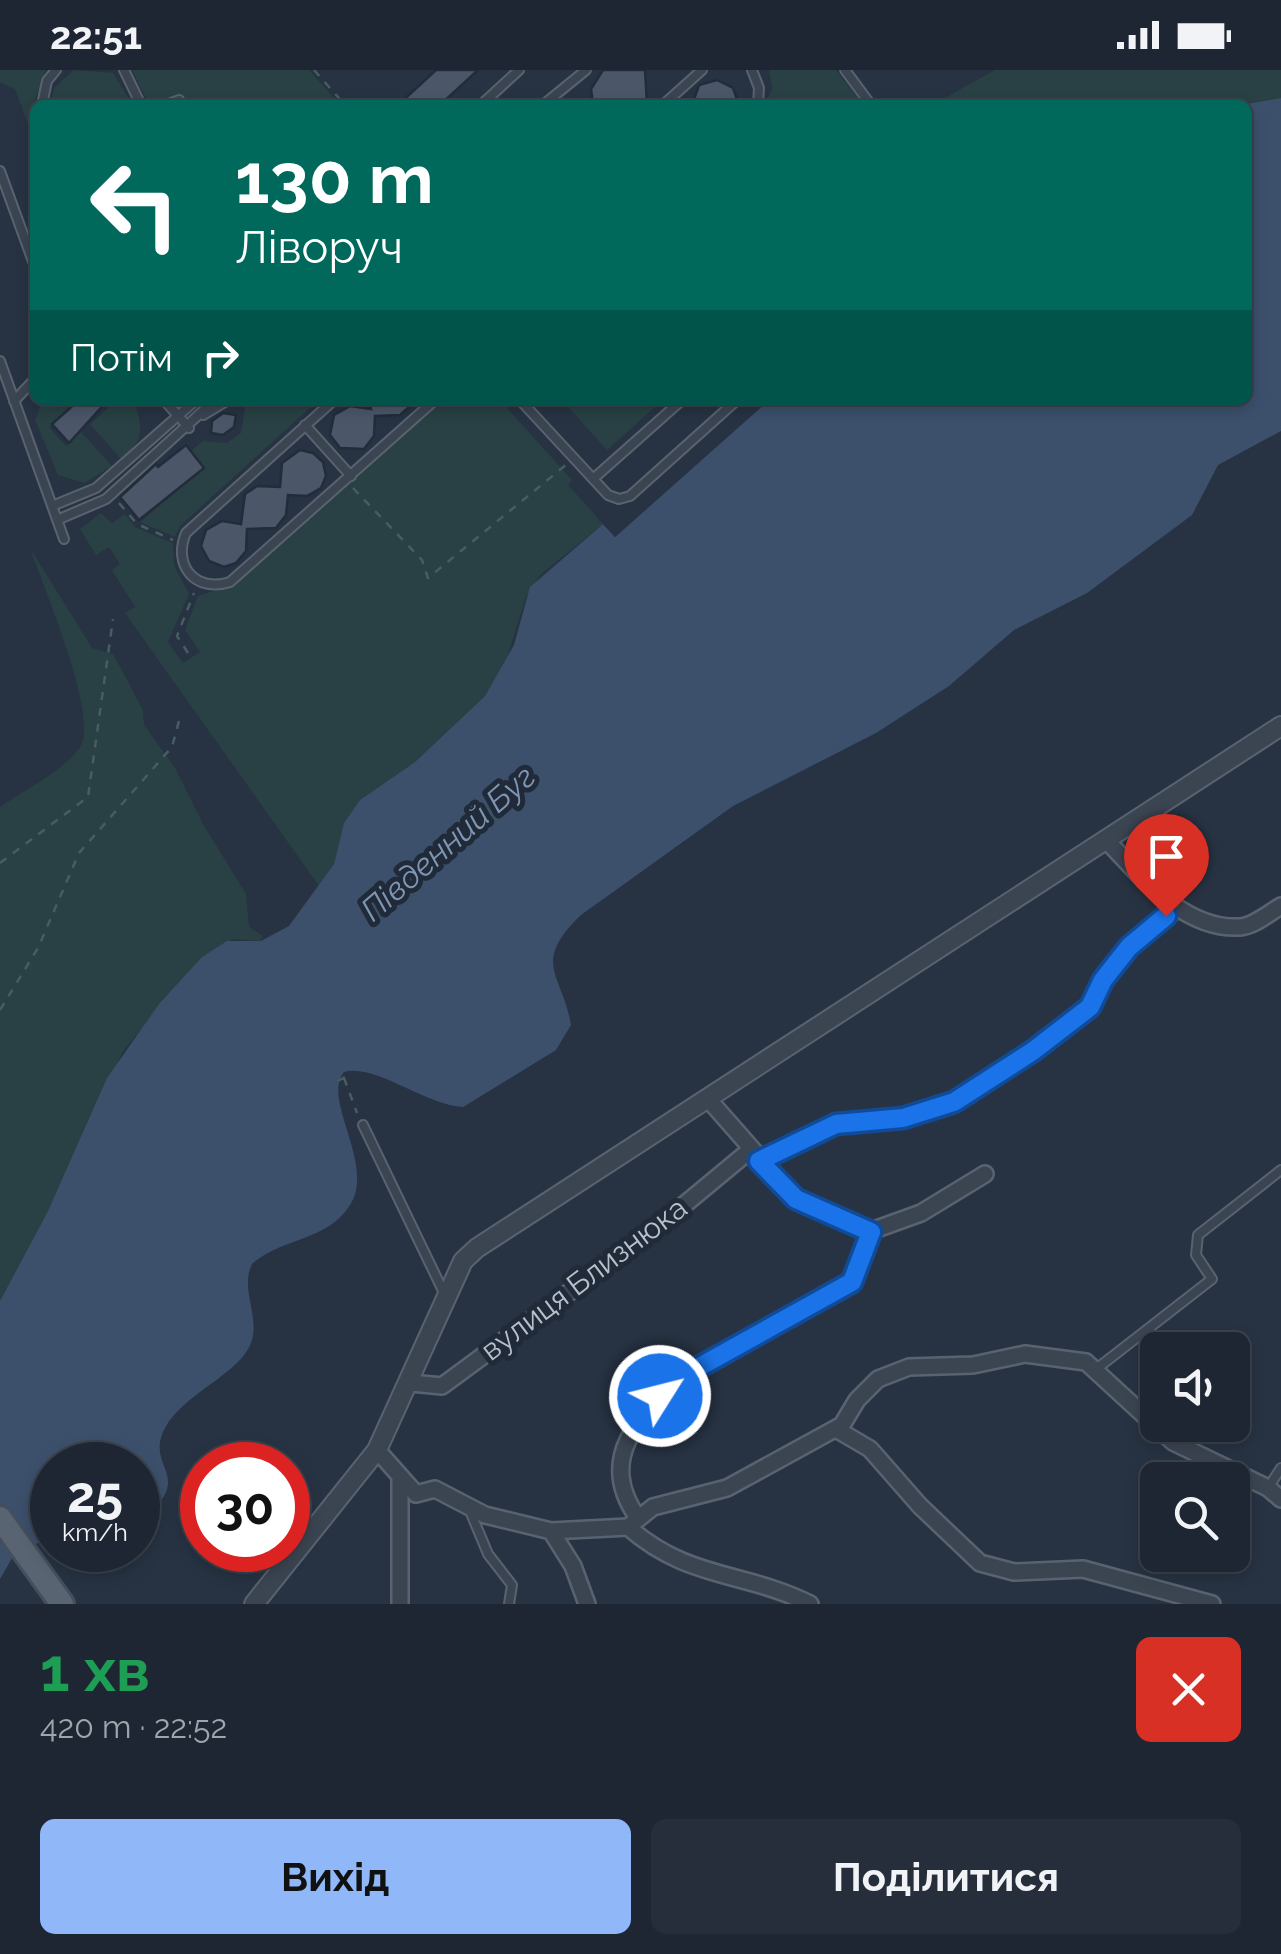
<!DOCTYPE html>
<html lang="uk">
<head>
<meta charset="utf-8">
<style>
	:root { --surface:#1d2632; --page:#252e3a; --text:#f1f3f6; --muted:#a0a5ac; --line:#3b434d; --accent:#90b8f9 }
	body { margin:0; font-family:Raleway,sans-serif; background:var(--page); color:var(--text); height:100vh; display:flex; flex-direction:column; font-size:38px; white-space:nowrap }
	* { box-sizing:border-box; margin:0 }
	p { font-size:32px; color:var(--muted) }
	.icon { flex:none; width:55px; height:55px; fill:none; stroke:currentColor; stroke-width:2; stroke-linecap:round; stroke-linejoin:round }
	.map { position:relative; height:1534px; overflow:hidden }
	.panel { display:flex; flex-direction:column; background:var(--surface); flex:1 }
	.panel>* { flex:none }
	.top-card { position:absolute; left:30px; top:30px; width:1222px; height:305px; border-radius:15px; box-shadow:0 5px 15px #0003,0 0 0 2px var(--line); background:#00695c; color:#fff; overflow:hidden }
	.controls { position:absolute; left:1140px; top:1262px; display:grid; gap:20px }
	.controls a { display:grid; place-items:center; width:110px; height:110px; border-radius:15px; background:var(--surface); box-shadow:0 5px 15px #0003,0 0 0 2px var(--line); font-size:50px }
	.speed { position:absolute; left:30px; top:1372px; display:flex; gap:20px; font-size:50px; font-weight:700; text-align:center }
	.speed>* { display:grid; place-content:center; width:130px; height:130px; border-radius:50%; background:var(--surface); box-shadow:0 5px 15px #0003,0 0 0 2px var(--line); line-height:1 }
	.speed small { font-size:25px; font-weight:400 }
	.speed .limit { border:15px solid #d22; background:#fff; color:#111 }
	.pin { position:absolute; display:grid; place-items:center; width:85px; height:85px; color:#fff; margin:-102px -42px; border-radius:50% 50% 50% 0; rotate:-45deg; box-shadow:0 0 10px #0007 }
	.pin .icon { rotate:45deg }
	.me { position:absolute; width:110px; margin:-55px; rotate:54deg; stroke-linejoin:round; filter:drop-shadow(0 0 8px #0008) }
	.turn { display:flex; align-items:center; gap:35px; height:210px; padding:0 40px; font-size:45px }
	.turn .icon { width:130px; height:130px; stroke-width:2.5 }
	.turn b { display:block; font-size:70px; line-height:85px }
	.then { display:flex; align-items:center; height:95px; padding:0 40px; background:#0003; gap:20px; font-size:38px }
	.round { display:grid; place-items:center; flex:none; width:105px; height:105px; border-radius:15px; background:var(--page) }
	.overview { display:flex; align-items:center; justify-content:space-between; height:170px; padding:0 40px }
	h1 { font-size:60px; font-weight:700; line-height:75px; color:#1e9e55 }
	.action { display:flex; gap:20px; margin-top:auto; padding:20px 40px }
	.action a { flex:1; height:115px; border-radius:15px; background:var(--accent); color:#111; font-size:40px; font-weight:700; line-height:115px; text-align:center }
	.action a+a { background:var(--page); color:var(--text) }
	.status { display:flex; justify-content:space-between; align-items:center; height:70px; padding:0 50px; background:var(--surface); direction:ltr }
	.status svg { height:28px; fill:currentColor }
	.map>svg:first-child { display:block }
	.green { fill:#294144 }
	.water { fill:#3c506c }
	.pier { fill:#273343 }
	.building { fill:#4b5769; stroke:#222c3a; stroke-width:2.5 }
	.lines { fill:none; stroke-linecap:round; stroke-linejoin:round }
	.service-casing { stroke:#596370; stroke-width:12 }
	.minor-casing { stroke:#596370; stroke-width:20 }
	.tertiary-casing { stroke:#596370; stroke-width:22 }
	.primary-casing { stroke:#454e5c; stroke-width:28 }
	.path { stroke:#475d60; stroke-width:2.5; stroke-dasharray:8 8; stroke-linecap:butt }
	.service { stroke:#3b4552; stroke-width:8 }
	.minor { stroke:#3b4552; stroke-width:15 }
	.tertiary { stroke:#3b4552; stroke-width:18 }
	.primary { stroke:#596472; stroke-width:22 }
	.route-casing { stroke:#114b97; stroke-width:25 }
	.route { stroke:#1a73e8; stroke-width:18 }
	.labels { text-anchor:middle; stroke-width:10; stroke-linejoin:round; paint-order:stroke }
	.street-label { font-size:30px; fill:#b8c0cc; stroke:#202a38 }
	.water-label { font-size:32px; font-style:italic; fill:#7f96b3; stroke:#202a38 }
</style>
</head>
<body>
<div class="status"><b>22:51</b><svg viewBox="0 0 49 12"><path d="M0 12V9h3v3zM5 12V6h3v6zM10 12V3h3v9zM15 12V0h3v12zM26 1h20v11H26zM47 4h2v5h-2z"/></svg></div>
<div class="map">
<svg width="1281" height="1534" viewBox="0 0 1281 1534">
	<rect width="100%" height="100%" fill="#273343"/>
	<!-- green -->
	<path class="green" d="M0,0H46L34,33L35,73L15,19L0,12Z
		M74,0L113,3L133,35H50L54,18Z
		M132,0H309L335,29L328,35H149Z
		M769,0H836L863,35H765L772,18Z
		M995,0H1281V28L1241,35H932Z
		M43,330H79L49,357L66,376L81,362L112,396L84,413L58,405L35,350Z
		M117,330H134C142,358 146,369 121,389L90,354Z
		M246,330H313V335L180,456L175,467L140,452L204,398L191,381L203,371L227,373L241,363Z
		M440,330H500L572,410L568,415L603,454L540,505L526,527L504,597L485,626L415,692L360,730L344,753L334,794L319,816L125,543L135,537L112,500L120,494L109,477L96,485L80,459L101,443L112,453L125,444L135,457L173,473L174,495L189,524L168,572L183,593L200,582L185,560L198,526L232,515Z
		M562,330H663L607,380Z
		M30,478L92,578L113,584L143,640L144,655L174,696L203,754L246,824L249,857L263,866L261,871L233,869L202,887L123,981L48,1141L0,1231V737C24,720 63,702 80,677C100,647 42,514 30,478Z"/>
	<!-- water -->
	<path class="water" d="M1281,28V361L1218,395L1192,445L1087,523L1014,560L949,616L876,663L733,736L581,845C530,894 563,904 571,955L556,980L463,1037C425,1035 375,993 344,1002C321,1029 376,1095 350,1135C328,1171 281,1168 252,1194C240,1219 259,1244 252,1270C243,1303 183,1323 165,1358C143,1399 200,1406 138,1452V1395H52V1467L15,1483L0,1509V1231L48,1141L107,1008L159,934L202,887L227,871H261L289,856L334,794L344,753L360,730L415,692L485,626L514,575L530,517L603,454L615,467L769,330H1248V35H1241Z"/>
	<!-- pier -->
	<path class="pier" d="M762,330H769L615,467L603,454L607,451L615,460Z"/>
	<!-- building -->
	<path class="building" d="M436,0H478L440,35H398Z
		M603,0H645L647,35H593L591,19Z
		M717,10L733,18L739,35H692L699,15Z
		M79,330H108L69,373L52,354Z
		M369,330H417L400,345L375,346L374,366L364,379L340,378L330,365L334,345L350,336L371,339Z
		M223,343L236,345L234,357L223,365L211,363L212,351Z
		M186,375L204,398L139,450L120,427L156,394L158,397Z
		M300,380L313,383L323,392L326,406L321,418L307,426L288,425L286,445L276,458L247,459L246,481L236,493L224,497L209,491L201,476L206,460L222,451L241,454L245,424L257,416L280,417L282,393Z"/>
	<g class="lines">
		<!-- service casing -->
		<g class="service-casing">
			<path id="service" d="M124,0L141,35
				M752,0L759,18L758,35
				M845,0L871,35
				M42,35L47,11L56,0
				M166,35L179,30
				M481,35L519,0
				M543,35L586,0
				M663,35L702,0
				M0,101L35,197
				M0,291L64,469
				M164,330L189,358
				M334,330L186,463C172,496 196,523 230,512L435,330
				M520,330L608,425L619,429L630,426L737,330
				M14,331L35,309
				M203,345L228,330
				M305,355L351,406
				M593,409L682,330
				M52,436L96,418L196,330
				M57,450L106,429L215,330
				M363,1055L445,1225
				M1095,1300L1212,1209L1196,1185L1198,1165L1281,1100
				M1268,1418L1281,1398
				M470,1441L488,1484L512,1515L509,1534"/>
		</g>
		<!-- minor casing -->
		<g class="minor-casing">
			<path id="minor" d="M1106,770C1141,806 1183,860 1240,857C1254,856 1269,843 1281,836
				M709,1030L796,1129L871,1161
				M759,1091L836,1053L903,1048L954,1031L1033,981L1090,937L1103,910L1129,877L1178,838
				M411,1313L442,1316L655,1159L749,1081
				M836,1359L870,1379L920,1436L980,1493L1014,1502L1083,1499L1212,1534
				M377,1380L416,1424L435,1419L485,1445L551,1461L628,1457L653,1437L727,1418L842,1355L857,1330L878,1309L909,1297L973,1295L1025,1284L1086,1292L1173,1372L1268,1418L1281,1429
				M400,1409V1534
				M638,1448C596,1389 638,1347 683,1306L852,1213L871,1161L921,1143L985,1104
				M628,1457C688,1510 744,1501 810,1534
				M551,1461L573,1496L587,1534"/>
		</g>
		<!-- tertiary casing -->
		<g class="tertiary-casing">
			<path id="tertiary" d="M254,1534L377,1380L463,1191L477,1178L1281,656"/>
		</g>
		<!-- primary casing -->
		<g class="primary-casing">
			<path id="primary" d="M0,1448L62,1534"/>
		</g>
		<!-- path -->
		<path class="path" d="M314,0L345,35
			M353,418L422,490L428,508L567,394
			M119,433L137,454L173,470
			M188,583L177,566L194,523
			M0,793L88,727L113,549
			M0,940L38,878L79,783L172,677L179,651
			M344,1008L357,1043
			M338,1011L350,1004"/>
		<!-- service -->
		<use href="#service" class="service"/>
		<!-- minor -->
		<use href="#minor" class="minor"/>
		<!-- tertiary -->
		<use href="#tertiary" class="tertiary"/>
		<!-- primary -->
		<use href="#primary" class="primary"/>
	</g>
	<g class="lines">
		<!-- route casing -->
		<g class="route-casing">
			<path id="route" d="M660,1326L683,1306L852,1212L871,1162L796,1129L759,1091L836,1054L903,1048L954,1032L1033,981L1090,937L1103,910L1129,877L1166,846"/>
		</g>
		<!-- route -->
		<use href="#route" class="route"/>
	</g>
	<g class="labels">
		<!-- street labels -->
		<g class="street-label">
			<text transform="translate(584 1209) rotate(-37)" y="10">вулиця Близнюка</text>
		</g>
		<!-- water labels -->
		<g class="water-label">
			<text transform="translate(448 773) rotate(-41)" y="11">Південний Буг</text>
		</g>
	</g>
</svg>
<div class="controls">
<a><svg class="icon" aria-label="sound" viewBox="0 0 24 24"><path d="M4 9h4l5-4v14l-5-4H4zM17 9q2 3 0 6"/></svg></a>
<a><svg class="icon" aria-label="search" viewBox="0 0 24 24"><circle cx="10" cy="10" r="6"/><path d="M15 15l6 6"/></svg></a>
</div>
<div class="speed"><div>25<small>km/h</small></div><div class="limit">30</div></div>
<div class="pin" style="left:1166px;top:846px;background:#d93025"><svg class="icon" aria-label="arrive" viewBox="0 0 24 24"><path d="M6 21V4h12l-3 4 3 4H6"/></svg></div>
<svg class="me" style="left:660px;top:1326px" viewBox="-20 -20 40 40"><circle r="17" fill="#1a73e8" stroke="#fff" stroke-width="3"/><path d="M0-11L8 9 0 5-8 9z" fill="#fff"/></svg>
<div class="top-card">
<div class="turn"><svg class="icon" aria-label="left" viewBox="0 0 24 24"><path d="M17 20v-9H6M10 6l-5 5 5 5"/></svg><div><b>130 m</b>Ліворуч</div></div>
<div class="then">Потім<svg class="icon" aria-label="right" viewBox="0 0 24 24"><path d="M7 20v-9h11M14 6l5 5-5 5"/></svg></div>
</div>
</div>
<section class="panel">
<div class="overview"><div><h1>1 хв</h1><p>420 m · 22:52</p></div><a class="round" style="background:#d93025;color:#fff"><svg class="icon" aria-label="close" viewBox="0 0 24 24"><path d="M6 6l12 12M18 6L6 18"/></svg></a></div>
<div class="action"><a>Вихід</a><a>Поділитися</a></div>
</section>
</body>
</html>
